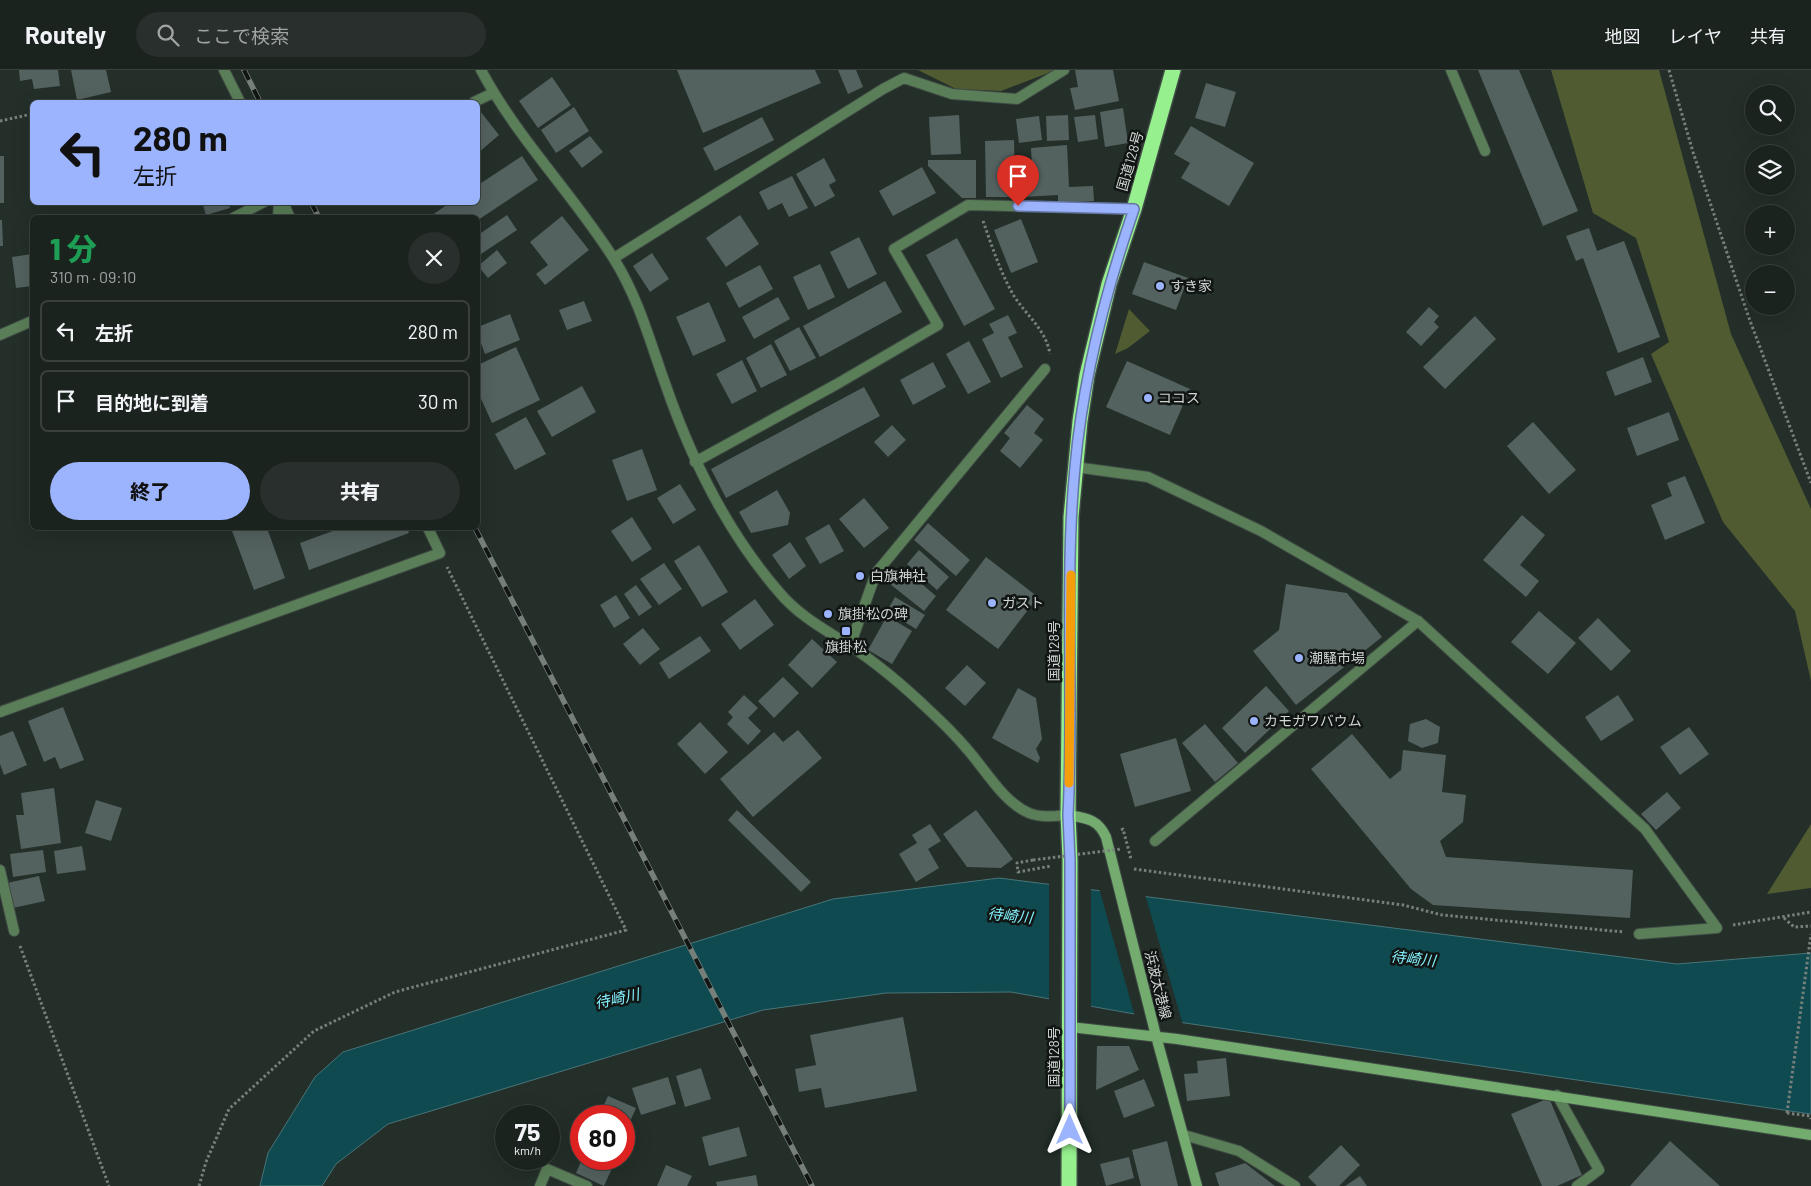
<!DOCTYPE html>
<html lang="ja">
<head>
<meta charset="utf-8">
<style>
	:root { --surface:#1b231f; --page:#282f2c; --text:#f1f3f6; --muted:#a0a4a4; --line:#39403d; --accent:#9bb4fd }
	body { margin:0; font-family:Barlow,"Noto Sans JP",sans-serif; background:var(--page); color:var(--text); height:100vh; display:flex; flex-direction:column; font-size:19px; white-space:nowrap }
	* { box-sizing:border-box; margin:0 }
	p { font-size:16px; color:var(--muted) }
	.icon { flex:none; width:28px; height:28px; fill:none; stroke:currentColor; stroke-width:2; stroke-linecap:round; stroke-linejoin:round }
	.map { position:relative; flex:1; overflow:hidden }
	.details { position:absolute; left:30px; top:145px; width:450px; height:315px; display:flex; flex-direction:column; background:var(--surface); border-radius:8px; box-shadow:0 5px 20px #0002,0 0 0 1px var(--line) }
	.details>* { flex:none }
	.top-card { position:absolute; left:30px; top:30px; width:450px; height:105px; border-radius:8px; box-shadow:0 5px 20px #0002,0 0 0 1px var(--line); background:#9bb4fd; color:#111; overflow:hidden }
	.buttons { position:absolute; left:1745px; top:15px; display:grid; gap:10px }
	.buttons a { display:grid; place-items:center; width:50px; height:50px; border-radius:50%; background:var(--surface); box-shadow:0 5px 20px #0002,0 0 0 1px var(--line); font-size:25px }
	.speed { position:absolute; left:495px; top:1035px; display:flex; gap:10px; font-size:25px; font-weight:700; text-align:center }
	.speed>* { display:grid; place-content:center; width:65px; height:65px; border-radius:50%; background:var(--surface); box-shadow:0 5px 20px #0002,0 0 0 1px var(--line); line-height:1 }
	.speed small { font-size:12px; font-weight:400 }
	.speed .limit { border:8px solid #d22; background:#fff; color:#111 }
	.pin { position:absolute; display:grid; place-items:center; width:42px; height:42px; color:#fff; margin:-51px -21px; border-radius:50% 50% 50% 0; rotate:-45deg; box-shadow:0 0 5px #0007 }
	.pin .icon { rotate:45deg }
	.me { position:absolute; width:55px; margin:-28px; rotate:0deg; stroke-linejoin:round; filter:drop-shadow(0 0 4px #0008) }
	.turn { display:flex; align-items:center; gap:18px; height:105px; padding:0 20px; font-size:22px }
	.turn .icon { width:65px; height:65px; stroke-width:2.5 }
	.turn b { display:block; font-size:35px; line-height:42px }
	.round { display:grid; place-items:center; flex:none; width:52px; height:52px; border-radius:26px; background:var(--page) }
	.overview { display:flex; align-items:center; justify-content:space-between; height:85px; padding:0 20px }
	h1 { font-size:30px; font-weight:800; line-height:38px; color:#1e9e55 }
	.action { display:flex; gap:10px; margin-top:auto; padding:10px 20px }
	.action a { flex:1; height:58px; border-radius:30px; background:var(--accent); color:#111; font-size:20px; font-weight:800; line-height:58px; text-align:center }
	.action a+a { background:var(--page); color:var(--text) }
	ul { padding:0; list-style:none }
	li { display:flex; align-items:center; gap:15px; height:62px; margin:0 10px 8px; padding:0 10px; border:2px solid var(--line); border-radius:8px }
	li div { flex:1 }
	li b { display:block; font-size:19px }
	li em { font-style:normal }
	header { display:flex; align-items:center; gap:30px; box-sizing:border-box; height:70px; padding:0 25px; background:var(--surface); border-bottom:1px solid var(--line) }
	header strong { font-size:24px }
	nav { display:flex; gap:28px; margin-inline-start:auto; font-size:18px }
	.search { width:350px; height:45px; background:var(--page); display:flex; align-items:center; gap:12px; box-sizing:border-box; padding:0 18px; border-radius:28px; color:var(--muted); font-size:19px }
	.map>svg:first-child { display:block }
	.green { fill:#505b32 }
	.water { fill:#0f4a51; stroke:#497478 }
	.pier { fill:#242f29 }
	.building { fill:#53615f }
	.lines { fill:none; stroke-linecap:round; stroke-linejoin:round }
	.lane-casing { stroke:#3f4a44; stroke-width:12 }
	.street-casing { stroke:#3f4a44; stroke-width:12 }
	.secondary-casing { stroke:#3f4a44; stroke-width:12 }
	.highway-casing { stroke:#3f4a44; stroke-width:18 }
	.path { stroke:#77807b; stroke-width:3; stroke-dasharray:2.5 2.5; stroke-linecap:butt }
	.lane { stroke:#5a7e57; stroke-width:10 }
	.street { stroke:#5a7e57; stroke-width:10 }
	.secondary { stroke:#73ac6e; stroke-width:10 }
	.highway { stroke:#96f08e; stroke-width:15 }
	.rail-casing { stroke:#767f7a; stroke-width:5.5 }
	.rail { stroke:#111513; stroke-width:4; stroke-dasharray:11; stroke-linecap:butt }
	.path-bridge { stroke:#77807b; stroke-width:3; stroke-dasharray:2.5 2.5; stroke-linecap:butt }
	.route-casing { stroke:#6575a4; stroke-width:12 }
	.route { stroke:#9bb4fd; stroke-width:9 }
	.slow { stroke:#f59e0b; stroke-width:9 }
	.poi-dot { fill:#9bb4fd; stroke:#111513; stroke-width:2 }
	.labels { text-anchor:middle; stroke-width:5; stroke-linejoin:round; paint-order:stroke }
	.street-label { font-size:14px; fill:#cfd6d2; stroke:#111513 }
	.poi-label { font-size:14px; fill:#cfd6d2; stroke:#111513; text-anchor:start }
	.water-label { font-size:15px; font-style:italic; fill:#83f0fd; stroke:#111513 }
</style>
</head>
<body>
<header>
<strong>Routely</strong>
<div class="search"><svg class="icon" aria-label="search" viewBox="0 0 24 24"><circle cx="10" cy="10" r="6"/><path d="M15 15l6 6"/></svg>ここで検索</div>
<nav><a>地図</a><a>レイヤ</a><a>共有</a></nav>
</header>
<div class="map">
<svg width="1811" height="1116" viewBox="0 0 1811 1116">
	<rect width="100%" height="100%" fill="#242f29"/>
	<!-- green -->
	<path class="green" d="M918,0H1056L1001,21L956,19Z
		M1551,0H1659L1731,264L1811,439V611L1795,541L1723,452L1651,284L1669,272L1636,168L1593,143Z
		M1129,239L1150,261L1128,278L1115,284Z
		M1811,754V818L1767,824Z"/>
	<!-- water -->
	<path class="water" d="M999,808L1677,894L1811,883V1044L1185,953L1011,922L886,923L763,940L388,1054L336,1094L322,1116H260L268,1083L315,1007L343,982L833,829Z"/>
	<!-- pier -->
	<path class="pier" d="M1049,812L1091,817V939L1049,931Z
		M1099,818L1145,824L1183,955L1135,947Z"/>
	<!-- building -->
	<path class="building" d="M19,0H58L60,16L34,19L32,9L20,11Z
		M71,0H106L111,22L77,30Z
		M677,0H815L821,13L703,63Z
		M838,0H856L863,17L848,24Z
		M1075,0H1113L1119,31L1075,40L1070,18L1078,17Z
		M1478,0H1519L1578,141L1543,156Z
		M552,7L571,35L538,58L519,31Z
		M1206,13L1236,22L1225,57L1195,48Z
		M574,37L589,61L556,83L541,60Z
		M1123,38L1128,73L1105,77L1100,42Z
		M480,41L499,65L478,83V43Z
		M959,45L961,84L931,85L929,47Z
		M1068,45L1069,70L1047,71L1046,46Z
		M1095,45L1098,69L1078,72L1074,47Z
		M1039,46L1042,70L1019,73L1016,49Z
		M762,47L774,70L715,101L703,78Z
		M1191,56L1254,93L1229,136L1181,108L1190,93L1174,84Z
		M590,66L603,82L582,98L569,81Z
		M1014,70L1015,127H986L985,71Z
		M1067,75L1069,117L1093,116L1094,131L1058,133V125L1022,127L1021,97L1032,96L1031,78Z
		M0,86H4V133H0Z
		M522,86L538,110L478,150V148H428L451,132H478V115Z
		M824,88L836,111L829,115L835,126L815,137L796,104Z
		M928,90H976V128H962L928,96Z
		M922,97L936,123L893,146L879,121Z
		M792,106L808,138L789,147L782,133L768,140L759,122Z
		M202,132H228L230,138L206,145Z
		M507,145L517,160L478,186V165Z
		M740,145L759,174L726,197L706,168Z
		M562,146L589,180L545,215L536,204L548,195L530,172Z
		M1021,149L1038,192L1011,203L994,160Z
		M0,150H2L3,176H0Z
		M1589,158L1597,181L1624,171L1660,267L1618,283L1583,188L1576,191L1566,166Z
		M859,167L877,204L848,219L830,182Z
		M957,168L995,239L964,256L926,185Z
		M497,180L507,193L488,208L478,196Z
		M652,183L669,209L650,222L633,196Z
		M32,184V216L16,218L12,187Z
		M1144,192L1188,208L1176,240L1132,224Z
		M820,194L835,227L808,240L793,207Z
		M760,195L773,219L739,238L726,213Z
		M885,211L902,242L820,287L803,256Z
		M778,227L790,249L754,269L742,247Z
		M584,231L592,251L567,260L559,240Z
		M709,232L726,271L693,286L676,247Z
		M1429,237L1439,246L1434,252L1439,257L1421,276L1406,262Z
		M510,244L520,270L485,284L478,265V257Z
		M1008,245L1017,263L1008,267L1023,297L1001,308L982,269L994,263L989,254Z
		M1475,246L1496,269L1445,319L1423,297Z
		M799,257L816,288L790,301L774,271Z
		M969,271L991,312L968,324L946,284Z
		M771,274L787,305L761,318L746,288Z
		M516,277L540,330L492,353L478,322V295Z
		M1643,287L1652,312L1615,326L1606,302Z
		M742,290L757,321L732,334L716,304Z
		M1127,291L1190,319L1170,365L1106,337Z
		M933,292L946,317L913,335L900,310Z
		M582,316L596,342L552,367L537,341Z
		M864,317L880,346L726,428L711,399Z
		M1027,335L1044,349L1034,363L1043,370L1020,398L1000,381L1010,368L1004,363Z
		M1669,342L1679,370L1637,386L1627,358Z
		M526,347L546,384L515,400L495,364Z
		M1533,352L1576,400L1549,424L1507,376Z
		M892,355L906,370L888,387L874,372Z
		M642,379L657,420L627,431L612,390Z
		M1685,406L1705,453L1665,470L1651,435L1672,426L1667,413Z
		M680,414L696,440L673,454L657,428Z
		M777,420L790,443L788,455L751,463L739,442Z
		M864,428L889,458L864,478L839,449Z
		M1522,445L1545,465L1520,495L1539,511L1526,527L1483,490Z
		M632,447L652,479L632,492L611,461Z
		M928,453L970,490L956,506L914,470Z
		M829,454L844,481L820,494L805,468Z
		M231,458H267L285,508L254,520Z
		M341,458H407L409,463L309,500L300,473Z
		M790,472L806,496L789,509L772,485Z
		M699,475L728,522L702,537L674,491Z
		M919,480L949,507L937,520L907,494Z
		M986,487L1038,527L998,579L946,540Z
		M664,493L682,519L659,535L640,509Z
		M903,498L936,526L924,541L890,514Z
		M859,501L865,506L861,511L855,505Z
		M1286,514L1347,523L1382,567L1296,635L1253,581L1279,560Z
		M636,515L652,537L639,546L624,524Z
		M616,525L630,548L614,558L600,535Z
		M895,527L925,545L916,559L887,541Z
		M755,529L774,555L740,580L721,554Z
		M1539,541L1576,573L1548,604L1511,572Z
		M887,546L912,561L892,594L868,580Z
		M1598,548L1631,581L1611,601L1578,568Z
		M643,558L660,579L640,595L623,574Z
		M700,566L711,581L669,609L659,593Z
		M812,569L837,592L812,618L788,595Z
		M967,595L986,613L965,636L945,618Z
		M783,607L799,623L774,648L758,631Z
		M1266,616L1289,641L1245,683L1222,658Z
		M1018,618L1036,628L1042,669L1036,679L1040,688L1038,693L992,668Z
		M744,625L758,638L748,648L761,661L748,675L727,654L733,647L728,642Z
		M1618,625L1634,650L1601,671L1585,647Z
		M63,637L84,690L60,699L55,687L44,692L28,651Z
		M1426,649L1440,657L1438,673L1422,678L1408,671L1410,654Z
		M700,652L728,682L705,704L677,674Z
		M1205,654L1238,693L1215,712L1182,673Z
		M1689,657L1709,684L1680,705L1660,677Z
		M798,660L822,688L753,747L720,709L774,662L783,672Z
		M13,661L27,695L4,705L0,694V666Z
		M1352,664L1390,709L1401,700L1403,680L1446,685L1442,722L1466,725L1463,752L1440,771L1446,787L1633,800L1630,848L1433,835L1411,819L1311,699Z
		M1176,668L1191,721L1135,737L1120,684Z
		M54,718L61,773L21,779L16,745H24L21,723Z
		M1667,722L1681,738L1656,760L1641,744Z
		M96,730L122,738L111,771L85,763Z
		M737,740L811,812L801,822L728,750Z
		M976,740L1013,789L1001,798L967,797L943,764Z
		M930,754L941,771L928,779L939,798L916,812L899,784L917,773L912,765Z
		M82,776L86,800L57,804L54,781Z
		M43,780L46,802L13,807L10,784Z
		M39,806L45,831L13,838L7,813Z
		M903,947L917,1021L825,1038L821,1018L799,1022L795,999L816,995L810,965Z
		M1097,976H1129L1139,1000L1096,1020Z
		M1226,988L1230,1026L1187,1031L1184,1004L1198,1003L1197,991Z
		M701,998L711,1029L685,1037L676,1006Z
		M668,1007L676,1034L641,1045L632,1018Z
		M1144,1009L1155,1036L1124,1048L1114,1021Z
		M608,1026L636,1038L624,1065V1046H599Z
		M1549,1028L1582,1105L1557,1116H1542L1511,1044Z
		M739,1057L747,1086L709,1096L702,1067Z
		M1167,1071L1178,1116H1141L1132,1080Z
		M1670,1071L1720,1116H1630Z
		M1341,1075L1360,1095L1339,1116H1317L1308,1107Z
		M1129,1087L1134,1108L1106,1116L1100,1094Z
		M582,1089H616L604,1116L576,1103Z
		M1245,1093L1275,1116H1219L1215,1103Z
		M666,1095L692,1106L687,1116H657Z
		M756,1105L758,1116H717L716,1112Z
		M1360,1106L1367,1116H1345Z"/>
	<g class="lines">
		<!-- lane casing -->
		<g class="lane-casing">
			<path id="lane" d="M1155,771L1418,551"/>
		</g>
		<!-- street casing -->
		<g class="street-casing">
			<path id="street" d="M224,0L240,32
				M481,0C517,68 573,124 614,189C639,229 650,272 666,316C692,391 727,462 779,522C799,546 824,559 849,575C878,594 905,617 930,641C943,653 956,666 967,679C985,699 1003,732 1029,743C1041,748 1055,746 1068,745
				M1451,0L1485,81
				M474,32L493,23
				M283,132L290,148
				M233,148L264,132
				M278,148L279,132
				M614,188L883,19L904,8L952,24L1017,29L1064,0
				M0,265L32,251
				M695,392L837,314L938,255L894,179L968,135L1134,139
				M1075,397L1148,407L1261,461L1418,551L1645,759L1717,858
				M850,576L876,503L1045,299
				M0,642L440,483L428,458
				M0,800L14,861
				M1639,864L1717,858
				M1557,1025L1599,1100L1577,1116
				M1184,1065L1239,1081L1295,1116
				M540,1116L547,1099L587,1116"/>
		</g>
		<!-- secondary casing -->
		<g class="secondary-casing">
			<path id="secondary" d="M1068,745C1086,748 1098,749 1106,767L1156,966L1197,1116
				M1070,957L1177,969L1811,1065"/>
		</g>
		<!-- highway casing -->
		<g class="highway-casing">
			<path id="highway" d="M1069,1116L1070,790L1068,745L1071,447L1080,351L1087,305L1109,214L1134,139L1173,0"/>
		</g>
		<!-- path -->
		<path class="path" d="M1669,0L1693,82L1749,248L1811,413
			M0,51L32,44
			M983,151C992,176 1000,202 1014,226C1027,246 1046,260 1050,284
			M1121,760L1123,759L1131,789
			M1033,790L1017,793L1018,802L1051,796
			M1134,799L1403,835L1442,845L1624,862
			M1784,848L1794,857L1811,856
			M1733,855L1811,842
			M20,876L109,1116
			M1787,1043L1811,864
			M1787,1043L1810,1046L1811,1049
			M199,1116L206,1092L229,1039L314,961L395,922L626,860L447,497"/>
		<!-- lane -->
		<use href="#lane" class="lane"/>
		<!-- street -->
		<use href="#street" class="street"/>
		<!-- secondary -->
		<use href="#secondary" class="secondary"/>
		<!-- highway -->
		<use href="#highway" class="highway"/>
		<!-- rail casing -->
		<g class="rail-casing">
			<path id="rail" d="M244,0L260,32
				M311,132L319,148
				M475,458L812,1116"/>
		</g>
		<!-- rail -->
		<use href="#rail" class="rail"/>
		<!-- path-bridge -->
		<path class="path-bridge" d="M1033,790L1121,779"/>
	</g>
	<g class="lines">
		<!-- route casing -->
		<g class="route-casing">
			<path id="route" d="M1018,136L1134,139C1105,223 1083,307 1075,397C1064,512 1074,629 1068,745L1070,790V1060"/>
		</g>
		<!-- route -->
		<use href="#route" class="route"/>
		<!-- slow -->
		<path class="slow" d="M1069,713L1071,505"/>
	</g>
	<!-- markers -->
	<g class="poi-dot">
		<circle cx="1160" cy="216" r="5"/>
		<circle cx="1148" cy="328" r="5"/>
		<circle cx="860" cy="506" r="5"/>
		<circle cx="992" cy="533" r="5"/>
		<circle cx="828" cy="544" r="5"/>
		<rect x="841" y="556" width="10" height="10" rx="2.5"/>
		<circle cx="1299" cy="588" r="5"/>
		<circle cx="1254" cy="651" r="5"/>
	</g>
	<g class="labels">
		<!-- street labels -->
		<g class="street-label">
			<text transform="translate(1130 91) rotate(-74)" y="5">国道128号</text>
			<text transform="translate(1054 581) rotate(-90)" y="5">国道128号</text>
			<text transform="translate(1158 915) rotate(76)" y="5">浜波太港線</text>
			<text transform="translate(1054 987) rotate(-90)" y="5">国道128号</text>
		</g>
		<!-- poi labels -->
		<g class="poi-label">
			<text x="1170" y="221">すき家</text>
			<text x="1158" y="333">ココス</text>
			<text x="870" y="511">白旗神社</text>
			<text x="1002" y="538">ガスト</text>
			<text x="838" y="549">旗掛松の碑</text>
			<text x="846" y="582" text-anchor="middle">旗掛松</text>
			<text x="1309" y="593">潮騒市場</text>
			<text x="1264" y="656">カモガワバウム</text>
		</g>
		<!-- water labels -->
		<g class="water-label">
			<text transform="translate(1010 846) rotate(6)" y="5">待崎川</text>
			<text transform="translate(1413 889) rotate(6)" y="5">待崎川</text>
			<text transform="translate(617 929) rotate(-12)" y="5">待崎川</text>
		</g>
	</g>
</svg>
<div class="buttons">
<a><svg class="icon" aria-label="search" viewBox="0 0 24 24"><circle cx="10" cy="10" r="6"/><path d="M15 15l6 6"/></svg></a>
<a><svg class="icon" aria-label="layers" viewBox="0 0 24 24"><path d="M12 4l9 5-9 5-9-5zM3 14l9 5 9-5"/></svg></a>
<a>+</a>
<a>−</a>
</div>
<div class="speed"><div>75<small>km/h</small></div><div class="limit">80</div></div>
<div class="pin" style="left:1018px;top:136px;background:#d93025"><svg class="icon" aria-label="arrive" viewBox="0 0 24 24"><path d="M6 21V4h12l-3 4 3 4H6"/></svg></div>
<svg class="me" style="left:1070px;top:1060px" viewBox="-20 -20 40 40"><path d="M0-17L14 15 0 8-14 15z" fill="#9bb4fd" stroke="#fff" stroke-width="4"/></svg>
<div class="top-card">
<div class="turn"><svg class="icon" aria-label="left" viewBox="0 0 24 24"><path d="M17 20v-9H6M10 6l-5 5 5 5"/></svg><div><b>280 m</b>左折</div></div>
</div>
<section class="details">
<div class="overview"><div><h1>1 分</h1><p>310 m · 09:10</p></div><a class="round"><svg class="icon" aria-label="close" viewBox="0 0 24 24"><path d="M6 6l12 12M18 6L6 18"/></svg></a></div>
<ul>
<li><svg class="icon" aria-label="left" viewBox="0 0 24 24"><path d="M17 20v-9H6M10 6l-5 5 5 5"/></svg><div><b>左折</b></div><em>280 m</em></li>
<li><svg class="icon" aria-label="arrive" viewBox="0 0 24 24"><path d="M6 21V4h12l-3 4 3 4H6"/></svg><div><b>目的地に到着</b></div><em>30 m</em></li>
</ul>
<div class="action"><a>終了</a><a>共有</a></div>
</section>
</div>
</body>
</html>
